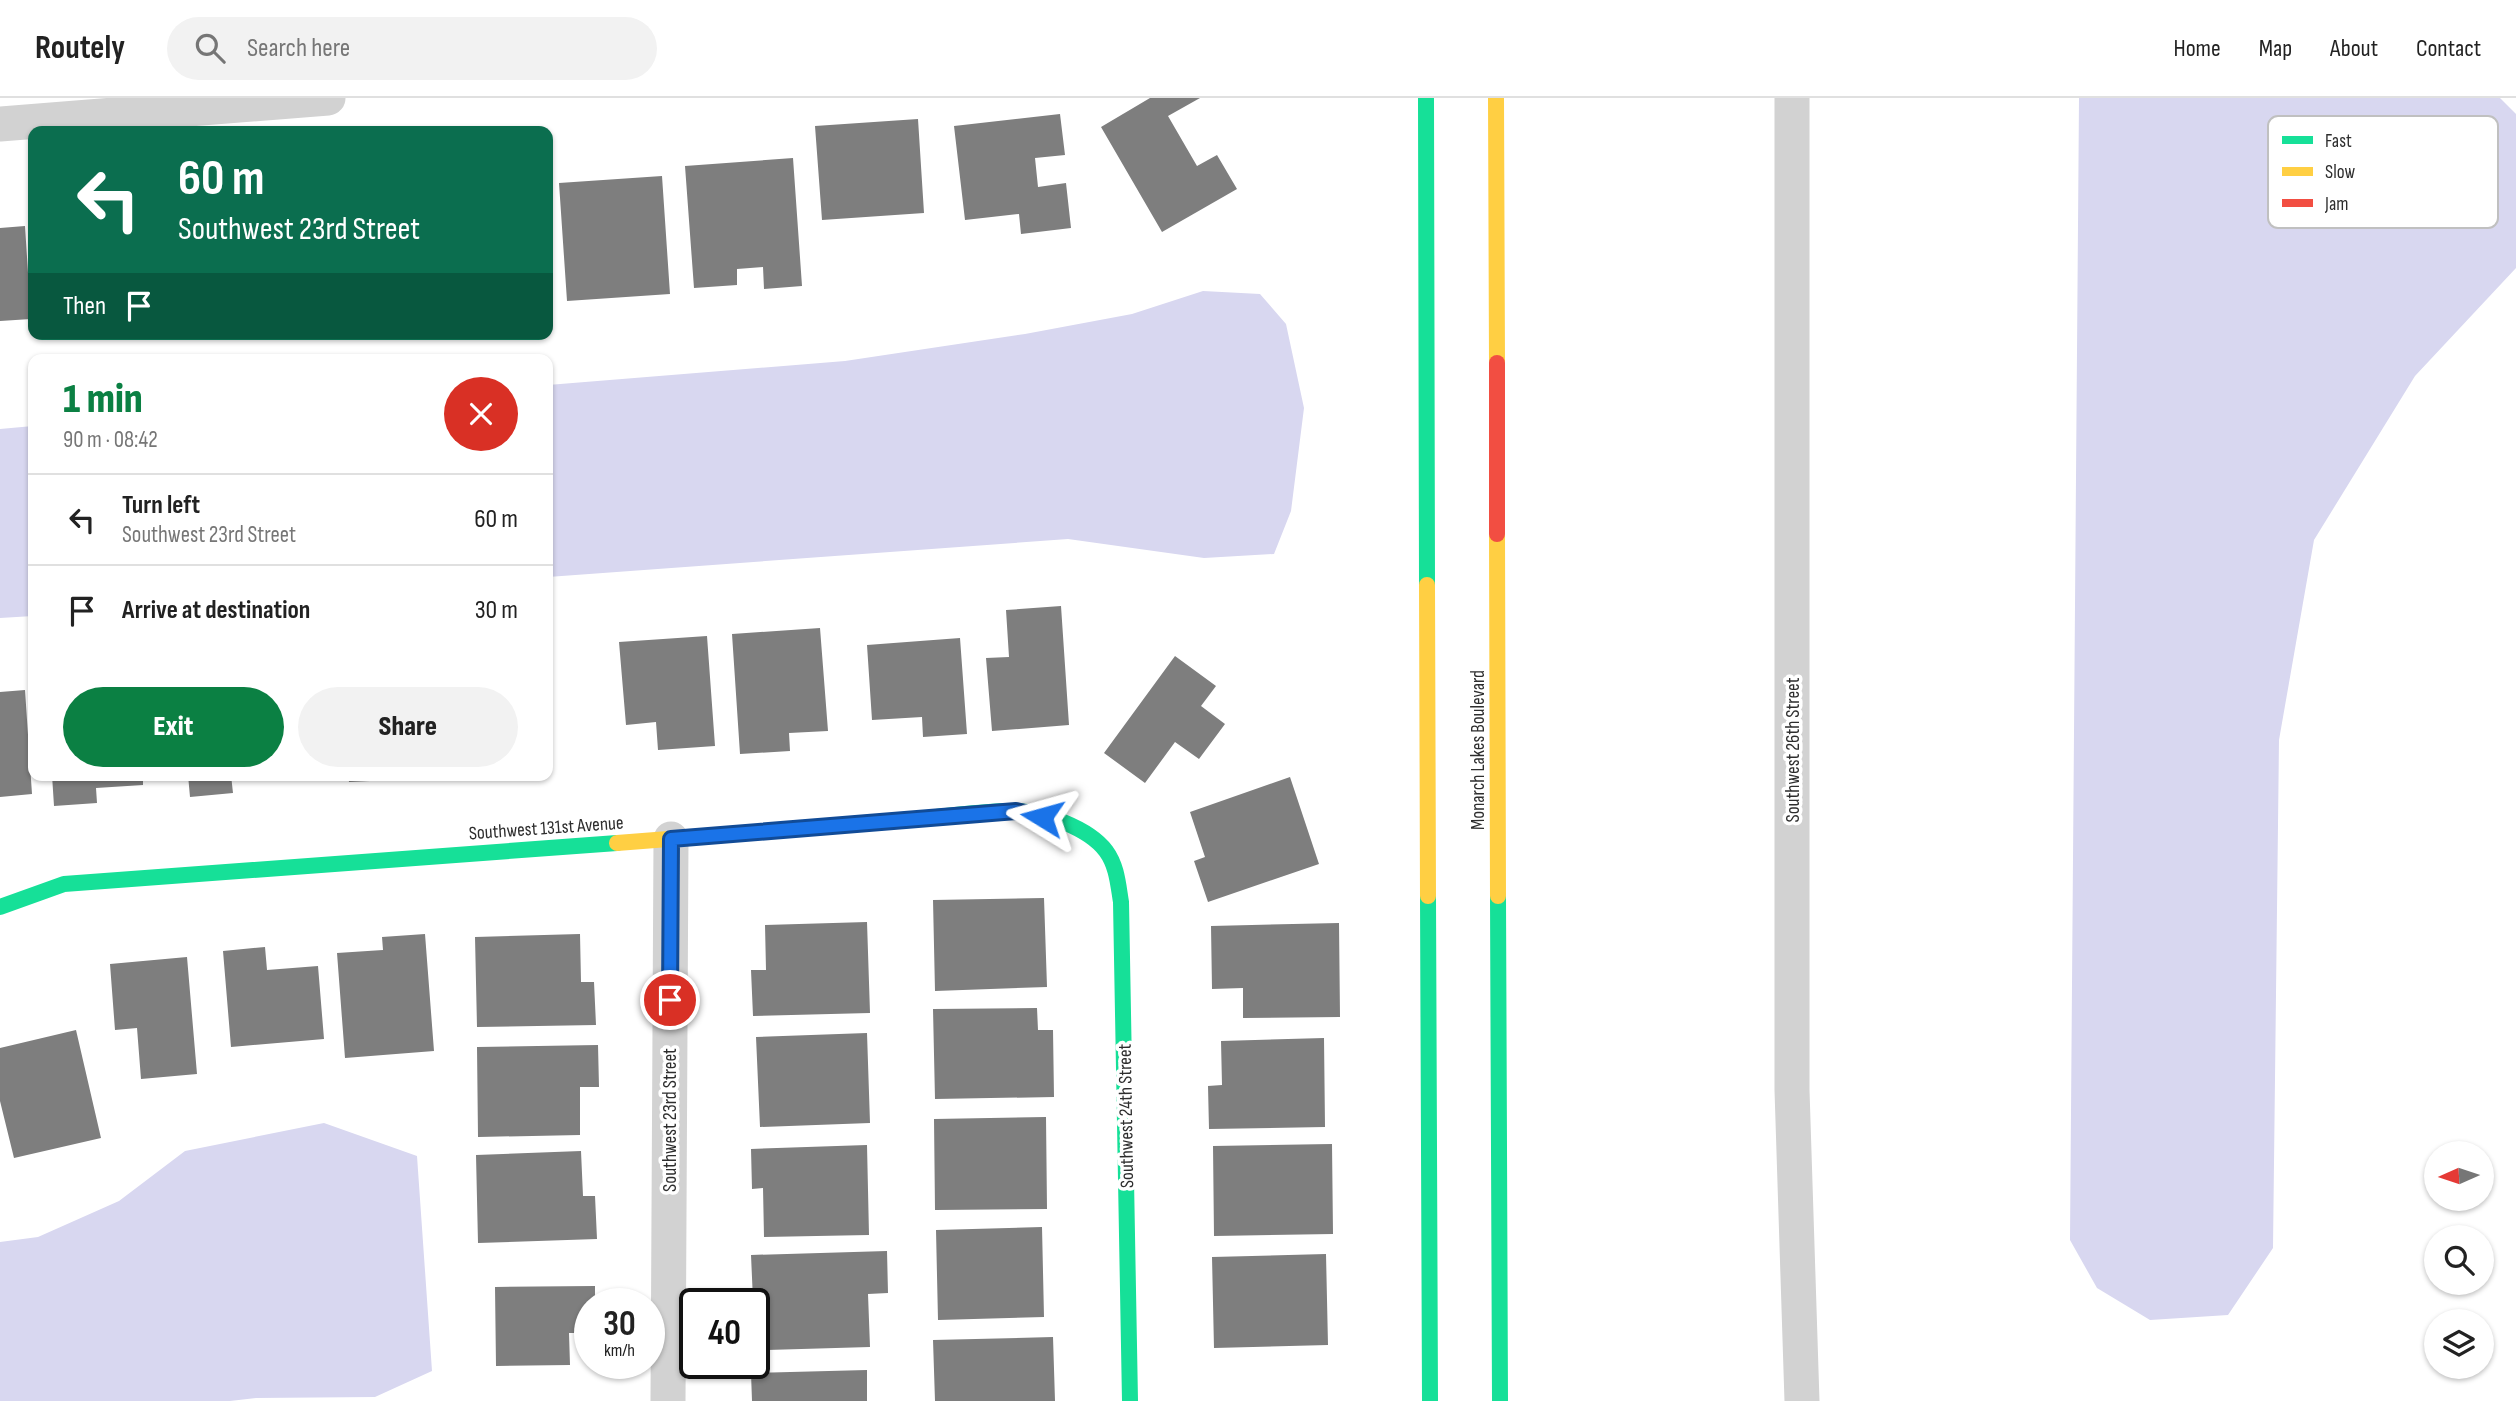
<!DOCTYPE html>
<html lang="en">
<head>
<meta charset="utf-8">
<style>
	:root { --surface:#fff; --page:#f2f2f2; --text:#222; --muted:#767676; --line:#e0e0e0; --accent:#0b8043 }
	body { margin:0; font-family:"Sofia Sans Condensed",sans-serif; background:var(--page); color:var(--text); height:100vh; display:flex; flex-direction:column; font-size:26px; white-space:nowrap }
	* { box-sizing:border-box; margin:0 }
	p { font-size:23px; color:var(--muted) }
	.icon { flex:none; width:38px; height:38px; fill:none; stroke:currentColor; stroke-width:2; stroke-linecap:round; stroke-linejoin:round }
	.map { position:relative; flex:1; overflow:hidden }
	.panel { position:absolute; left:28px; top:256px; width:525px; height:427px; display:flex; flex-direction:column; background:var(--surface); border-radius:14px; box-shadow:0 2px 5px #0004 }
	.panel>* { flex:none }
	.banner { position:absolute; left:28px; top:28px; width:525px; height:214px; border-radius:14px; box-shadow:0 2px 5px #0004; background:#0b6e4f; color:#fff; overflow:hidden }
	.needle { width:46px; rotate:267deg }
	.tools { position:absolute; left:2424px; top:1043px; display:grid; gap:14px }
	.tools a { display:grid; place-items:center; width:70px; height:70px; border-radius:50%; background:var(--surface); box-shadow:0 2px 5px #0004; font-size:35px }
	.speed { position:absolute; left:574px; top:1190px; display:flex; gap:14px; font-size:35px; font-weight:700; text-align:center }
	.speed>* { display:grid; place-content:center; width:91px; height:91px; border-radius:50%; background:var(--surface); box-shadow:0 2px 5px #0004; line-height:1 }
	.speed small { font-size:18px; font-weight:400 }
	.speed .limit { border:4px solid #111; border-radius:10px; background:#fff; color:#111 }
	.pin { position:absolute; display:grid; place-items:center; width:60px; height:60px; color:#fff; margin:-30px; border:4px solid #fff; border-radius:50%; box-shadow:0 2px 7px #0007 }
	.me { position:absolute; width:77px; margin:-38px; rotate:278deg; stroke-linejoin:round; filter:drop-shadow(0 0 5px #0008) }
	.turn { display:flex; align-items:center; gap:24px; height:147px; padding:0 35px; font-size:32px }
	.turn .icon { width:91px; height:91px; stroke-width:2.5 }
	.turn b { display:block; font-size:49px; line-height:60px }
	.then { display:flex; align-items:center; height:66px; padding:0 35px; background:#0003; gap:14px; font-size:26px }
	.round { display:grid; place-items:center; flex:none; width:74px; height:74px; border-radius:37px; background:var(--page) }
	.overview { display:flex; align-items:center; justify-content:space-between; height:119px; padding:0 35px }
	h1 { font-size:42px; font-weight:800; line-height:52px; color:var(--accent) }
	.cta { display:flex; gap:14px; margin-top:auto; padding:14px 35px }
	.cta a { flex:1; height:80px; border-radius:42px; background:var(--accent); color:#fff; font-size:28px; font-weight:800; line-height:80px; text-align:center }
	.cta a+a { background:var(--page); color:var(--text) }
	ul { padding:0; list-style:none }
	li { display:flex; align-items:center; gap:21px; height:91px; padding:0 35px; border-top:2px solid var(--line) }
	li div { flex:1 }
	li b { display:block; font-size:26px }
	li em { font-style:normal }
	header { display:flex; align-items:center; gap:42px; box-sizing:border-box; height:98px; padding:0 35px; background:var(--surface); border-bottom:2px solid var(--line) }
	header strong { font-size:33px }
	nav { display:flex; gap:38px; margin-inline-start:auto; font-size:24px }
	.search { width:490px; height:63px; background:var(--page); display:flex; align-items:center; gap:18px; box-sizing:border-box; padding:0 24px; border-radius:38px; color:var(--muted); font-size:26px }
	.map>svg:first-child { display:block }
	.water { fill:#d8d7f0 }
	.building { fill:#7e7e7e }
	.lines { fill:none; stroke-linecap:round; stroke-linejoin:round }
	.street { stroke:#d2d2d2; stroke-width:35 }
	.fast { stroke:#16e098; stroke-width:16 }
	.slow { stroke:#ffcf43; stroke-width:16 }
	.jam { stroke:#f24e42; stroke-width:16 }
	.route-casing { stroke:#114b97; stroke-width:18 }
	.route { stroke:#1a73e8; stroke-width:12 }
	.labels { text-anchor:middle; stroke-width:7; stroke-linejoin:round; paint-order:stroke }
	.street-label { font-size:19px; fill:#2d2d2d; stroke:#fff }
	.key { fill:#fff; stroke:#c0c0c0; stroke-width:2 }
	.key-label { font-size:19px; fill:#2d2d2d }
</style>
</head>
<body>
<header>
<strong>Routely</strong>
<div class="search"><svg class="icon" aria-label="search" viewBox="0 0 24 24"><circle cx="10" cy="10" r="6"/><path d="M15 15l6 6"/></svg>Search here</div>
<nav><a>Home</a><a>Map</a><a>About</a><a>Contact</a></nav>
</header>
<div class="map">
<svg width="2516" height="1303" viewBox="0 0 2516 1303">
	<rect width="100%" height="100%" fill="#fff"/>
	<!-- water -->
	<path class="water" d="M2079,0H2500L2516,16V170L2415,278L2314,442L2279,642L2273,1150L2228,1217L2150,1222L2097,1190L2070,1142Z
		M1203,193L1260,196L1286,226L1304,310L1291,413L1274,456L1204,460L1068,441L548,479V287L845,263L1025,236L1132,216Z
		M33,328V518L0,520V331Z
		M324,1025L417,1058L432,1273L375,1299L256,1300L230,1303H0V1144L38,1139L119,1103L185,1053Z"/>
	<!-- building -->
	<path class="building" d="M1150,0H1200L1168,18L1197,68L1217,57L1237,91L1162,134L1101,29Z
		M1060,16L1065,57L1035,60L1038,89L1066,85L1071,130L1021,136L1019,116L965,122L954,28Z
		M918,21L924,115L822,122L815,28Z
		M793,60L802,188L764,191L763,169L737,171V187L694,190L685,68Z
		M662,78L670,196L567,203L559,85Z
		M25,128L31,221L0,223V130Z
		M55,236H98V238L56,242Z
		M1061,508L1069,627L992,633L986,560L1009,559L1006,512Z
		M820,530L828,633L789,635L790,653L740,656L732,536Z
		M707,538L715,648L658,652L656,624L626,627L619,544Z
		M960,540L967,636L923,639L922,619L872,622L867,547Z
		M1175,558L1216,588L1201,608L1225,626L1199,661L1175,644L1145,685L1104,655Z
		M25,592L32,696L0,699V594Z
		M52,677H143V687L96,690L97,705L54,708Z
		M188,677H231L233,695L190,699Z
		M348,677H390L391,682L349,684Z
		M1290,679L1319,766L1208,804L1194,763L1205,759L1190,714Z
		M1044,800L1047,889L935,893L933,802Z
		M867,824L870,915L753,918L751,872H766L765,827Z
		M1339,825L1340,919L1243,920V890L1212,891L1211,828Z
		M425,836L434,953L345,960L337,855L383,852L382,839Z
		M580,836L581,884H594L596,927L477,929L475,839Z
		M265,849L267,872L318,868L324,941L231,949L223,853Z
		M187,859L197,976L141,981L137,930L115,932L110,866Z
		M1037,910L1038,932H1053L1054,999L935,1001L933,911Z
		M76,932L101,1040L14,1060L0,1003V950Z
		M867,935L870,1025L760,1029L756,939Z
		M1324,940L1325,1029L1209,1031L1208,988L1222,987L1221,943Z
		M598,947L599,989H580V1037L478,1039L477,949Z
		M1046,1019L1047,1111L935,1112L934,1021Z
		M1332,1046L1333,1136L1214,1138L1213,1048Z
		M867,1047L869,1137L764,1139L763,1090L752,1091L751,1051Z
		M581,1053L583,1098H595L597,1141L478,1145L476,1057Z
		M1042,1129L1044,1219L938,1222L936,1132Z
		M887,1153L888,1195L868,1196L870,1249L767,1252L765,1202H753L751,1157Z
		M1326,1156L1328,1247L1214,1250L1212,1159Z
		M595,1188V1206H590V1235H569L570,1267L496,1268L495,1189Z
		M1053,1239L1055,1303H935L933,1242Z
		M867,1272V1303H752L751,1275Z"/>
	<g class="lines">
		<!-- street -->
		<path class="street" d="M1792,0V992L1802,1303
			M0,26L328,0
			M668,1303L671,741"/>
		<!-- fast -->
		<path class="fast" d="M1426,0L1427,487
			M896,723C935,720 975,713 1014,713C1042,713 1089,730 1106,753C1117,768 1118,786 1121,804L1130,1303
			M1428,798L1430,1303
			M1498,798L1500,1303
			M0,809L64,786L617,745"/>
		<!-- slow -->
		<path class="slow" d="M1496,0L1497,265
			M1497,436L1498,798
			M1427,487L1428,798
			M617,745L896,723"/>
		<!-- jam -->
		<path class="jam" d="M1497,265V436"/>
	</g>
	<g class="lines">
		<!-- route casing -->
		<g class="route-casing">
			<path id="route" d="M670,902L671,741L1016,713L1042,719"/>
		</g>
		<!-- route -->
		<use href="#route" class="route"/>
	</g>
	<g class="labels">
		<!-- street labels -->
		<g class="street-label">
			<text transform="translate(1477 652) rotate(-90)" y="7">Monarch Lakes Boulevard</text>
			<text transform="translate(1792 652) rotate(-90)" y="7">Southwest 26th Street</text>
			<text transform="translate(546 729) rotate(-4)" y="7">Southwest 131st Avenue</text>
			<text transform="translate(1125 1018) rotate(-91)" y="7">Southwest 24th Street</text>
			<text transform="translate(669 1022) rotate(-90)" y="7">Southwest 23rd Street</text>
		</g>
	</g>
	<!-- legend -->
	<rect x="2268" y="18" width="230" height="112" rx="10" class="key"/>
	<rect x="2282" y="38" width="31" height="8" fill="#16e098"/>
	<rect x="2282" y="69" width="31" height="9" fill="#ffcf43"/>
	<rect x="2282" y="101" width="31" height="8" fill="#f24e42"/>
	<g class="key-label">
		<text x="2325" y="49">Fast</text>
		<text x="2325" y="80">Slow</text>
		<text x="2325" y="112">Jam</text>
	</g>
</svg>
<div class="tools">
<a><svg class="needle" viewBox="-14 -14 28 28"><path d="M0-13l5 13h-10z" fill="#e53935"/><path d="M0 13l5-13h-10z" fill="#767676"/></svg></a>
<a><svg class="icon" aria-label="search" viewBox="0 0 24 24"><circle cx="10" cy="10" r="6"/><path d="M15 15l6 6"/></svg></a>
<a><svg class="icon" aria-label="layers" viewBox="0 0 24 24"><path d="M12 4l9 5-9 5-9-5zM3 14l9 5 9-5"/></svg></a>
</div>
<div class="speed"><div>30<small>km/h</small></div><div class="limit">40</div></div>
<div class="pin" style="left:670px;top:902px;background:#d93025"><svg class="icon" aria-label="arrive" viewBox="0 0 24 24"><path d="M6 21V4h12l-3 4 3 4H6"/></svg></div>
<svg class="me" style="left:1042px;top:719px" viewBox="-20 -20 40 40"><path d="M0-17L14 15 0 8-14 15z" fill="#1a73e8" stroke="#fff" stroke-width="4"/></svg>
<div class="banner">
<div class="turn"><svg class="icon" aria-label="left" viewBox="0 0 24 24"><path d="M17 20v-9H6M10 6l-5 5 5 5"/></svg><div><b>60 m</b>Southwest 23rd Street</div></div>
<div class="then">Then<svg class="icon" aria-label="arrive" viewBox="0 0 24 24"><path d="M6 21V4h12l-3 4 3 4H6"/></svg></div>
</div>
<section class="panel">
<div class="overview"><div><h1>1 min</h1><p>90 m · 08:42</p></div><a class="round" style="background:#d93025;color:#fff"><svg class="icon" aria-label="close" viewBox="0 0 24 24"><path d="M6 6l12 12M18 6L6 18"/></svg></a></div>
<ul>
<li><svg class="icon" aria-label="left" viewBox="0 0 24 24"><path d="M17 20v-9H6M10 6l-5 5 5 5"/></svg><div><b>Turn left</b><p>Southwest 23rd Street</p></div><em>60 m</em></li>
<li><svg class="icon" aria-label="arrive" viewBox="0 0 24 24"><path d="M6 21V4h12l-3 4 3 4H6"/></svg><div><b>Arrive at destination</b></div><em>30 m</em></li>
</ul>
<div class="cta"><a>Exit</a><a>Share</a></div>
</section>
</div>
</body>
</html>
